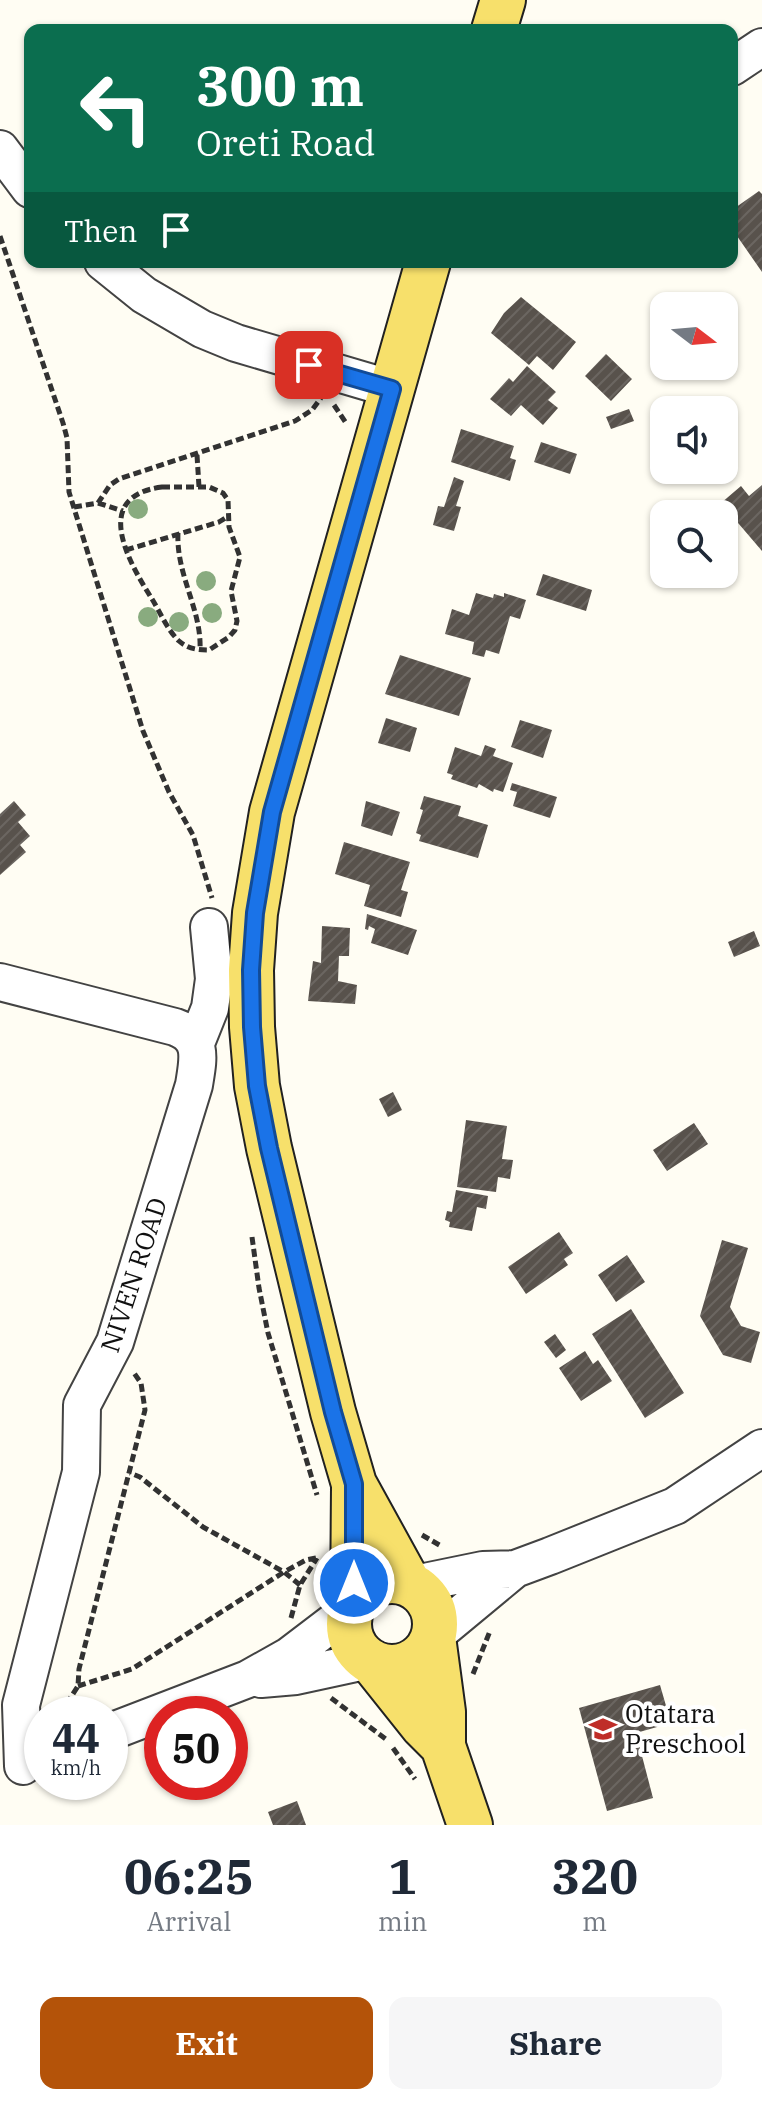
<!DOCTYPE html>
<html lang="en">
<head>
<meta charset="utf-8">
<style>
	:root { --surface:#fff; --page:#f6f6f7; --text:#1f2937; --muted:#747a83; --accent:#b45309 }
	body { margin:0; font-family:"IBM Plex Serif",serif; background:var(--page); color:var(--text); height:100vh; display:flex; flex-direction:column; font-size:30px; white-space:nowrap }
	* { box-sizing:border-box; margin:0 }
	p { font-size:26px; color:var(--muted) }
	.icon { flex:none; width:44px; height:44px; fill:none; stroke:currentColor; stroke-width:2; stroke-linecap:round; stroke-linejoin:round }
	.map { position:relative; height:1825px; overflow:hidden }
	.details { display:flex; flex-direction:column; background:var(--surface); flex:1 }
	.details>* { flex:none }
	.hud { position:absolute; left:24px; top:24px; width:714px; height:244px; border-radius:16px; box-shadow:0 2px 6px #0004; background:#0b6e4f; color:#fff; overflow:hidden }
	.needle { width:52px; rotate:106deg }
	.tools { position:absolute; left:650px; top:292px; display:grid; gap:16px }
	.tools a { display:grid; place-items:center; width:88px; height:88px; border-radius:16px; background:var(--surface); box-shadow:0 2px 6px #0004; font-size:40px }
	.speed { position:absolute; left:24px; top:1696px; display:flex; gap:16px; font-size:40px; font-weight:700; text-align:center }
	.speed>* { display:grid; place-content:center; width:104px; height:104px; border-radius:50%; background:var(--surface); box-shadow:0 2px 6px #0004; line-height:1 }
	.speed small { font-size:20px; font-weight:400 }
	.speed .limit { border:12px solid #d22; background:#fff; color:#111 }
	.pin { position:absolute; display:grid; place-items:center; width:68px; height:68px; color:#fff; margin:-34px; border-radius:16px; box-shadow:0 4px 12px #0006 }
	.me { position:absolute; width:88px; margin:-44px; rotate:0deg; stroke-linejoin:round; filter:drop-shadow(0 0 6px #0008) }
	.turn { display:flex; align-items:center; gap:28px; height:168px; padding:0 40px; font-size:36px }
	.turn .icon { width:104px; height:104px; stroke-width:2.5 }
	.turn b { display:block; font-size:56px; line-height:68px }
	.then { display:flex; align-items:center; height:76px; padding:0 40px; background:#0003; gap:16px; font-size:30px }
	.eta { display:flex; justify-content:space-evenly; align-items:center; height:136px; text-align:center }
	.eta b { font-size:48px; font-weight:800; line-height:56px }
	.button { display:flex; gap:16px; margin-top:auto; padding:16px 40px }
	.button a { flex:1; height:92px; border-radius:16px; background:var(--accent); color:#fff; font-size:32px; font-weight:800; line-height:92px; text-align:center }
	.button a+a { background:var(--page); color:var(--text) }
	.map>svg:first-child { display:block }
	.building { fill:url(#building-hatch) }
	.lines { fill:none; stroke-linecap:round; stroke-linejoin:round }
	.minor-casing { stroke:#434343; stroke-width:40 }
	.major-casing { stroke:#212121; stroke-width:48 }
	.path { stroke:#323232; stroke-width:5; stroke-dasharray:8 4; stroke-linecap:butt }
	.minor { stroke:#fff; stroke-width:36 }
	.major { stroke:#f7e06b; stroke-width:44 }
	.tree { fill:#89ab7f }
	.route-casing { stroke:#114b97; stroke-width:20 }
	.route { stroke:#1a73e8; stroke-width:14 }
	.labels { text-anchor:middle; stroke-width:8; stroke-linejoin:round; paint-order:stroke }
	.street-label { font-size:26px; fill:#101010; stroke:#fff }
	.poi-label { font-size:26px; fill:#101010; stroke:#fff; text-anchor:start }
</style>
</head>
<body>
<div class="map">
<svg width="762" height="1825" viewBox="0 0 762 1825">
	<defs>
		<pattern id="building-hatch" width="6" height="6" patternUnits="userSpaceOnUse" patternTransform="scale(2)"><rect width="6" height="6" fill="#58524c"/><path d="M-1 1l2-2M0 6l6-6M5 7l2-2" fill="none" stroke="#6b6661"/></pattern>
	</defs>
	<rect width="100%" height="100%" fill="#fffdf3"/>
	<!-- building -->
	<path class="building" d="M759,191L762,194V272L737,236L732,240V210Z
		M521,297L576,342L553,370L537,356L529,365L491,333L504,313Z
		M606,354L632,379L611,401L585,376Z
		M527,366L556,392L548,400L558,408L543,425L521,405L511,416L490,399L509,378L513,382Z
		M701,403L705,410H689Z
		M629,409L634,421L611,429L606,417Z
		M461,429L514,446L510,458L516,460L510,481L451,462Z
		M541,442L577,454L570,474L534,462Z
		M454,477L464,481L456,506L461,507L454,531L433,525L438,506L444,507Z
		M762,485V551L721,503L741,486L749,496Z
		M543,574L592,590L586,611L536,595Z
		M476,593L493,598L494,594L504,597V593L526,600L520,619L510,616L499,654L486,650L484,657L472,654L474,642L445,634L452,609L469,615Z
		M400,655L471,678L459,716L385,694Z
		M386,718L417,728L410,752L378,743Z
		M520,720L552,730L543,758L511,747Z
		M485,745L496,749L493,756L513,763L503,792L494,789L493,792L479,784L477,788L451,779L453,775L447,773L455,747L481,756Z
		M512,783L557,797L550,818L513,806L517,792L510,790Z
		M424,796L461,806L458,816L488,825L478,858L419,841L421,835L416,833L423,810L420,809Z
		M14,801L26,815L18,822L30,836L20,845L26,852L0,875V814Z
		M366,801L400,812L392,836L361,826Z
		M344,842L410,862L401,890L408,892L401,917L364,906L370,885L335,874Z
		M367,914L417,930L408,955L371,943L375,929L369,926L368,930L365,929Z
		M322,926L350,928L349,956H339L338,981L357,985L355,1004L308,1001L313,961L321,963Z
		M754,931L760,946L734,957L728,942Z
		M393,1092L402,1110L388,1117L379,1099Z
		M466,1120L507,1126L502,1159L513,1160L510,1179L498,1177L496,1192L457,1187Z
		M694,1123L708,1144L667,1171L653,1150Z
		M456,1190L488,1196L486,1209L477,1207L472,1231L449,1227L450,1222L445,1220L447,1211L452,1212Z
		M559,1232L573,1253L564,1259L568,1265L526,1294L508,1267Z
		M722,1240L748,1248L730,1307L741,1326L760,1332L751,1363L723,1355L700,1316Z
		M627,1255L645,1282L616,1302L598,1275Z
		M631,1309L684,1393L645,1418L592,1334Z
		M555,1334L566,1350L556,1358L544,1342Z
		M585,1351L593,1364L598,1360L612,1381L581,1401L559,1368Z
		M660,1685L671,1723L636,1733L653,1798L607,1811L579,1708Z
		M297,1801L306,1825H273L268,1812Z"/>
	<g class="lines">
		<!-- minor casing -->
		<g class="minor-casing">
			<path id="minor" d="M732,67L762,47
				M0,149L30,189
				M103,262L144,295L202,329L236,343L392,389
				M0,982L175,1027C204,1037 198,1060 194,1085L115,1342L82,1405L81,1472L21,1705L23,1766
				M196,1043L210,1008L214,979L209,927
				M410,1585L483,1570L515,1569L550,1556L675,1506L762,1448
				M433,1637L515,1569
				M261,1679L296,1676L370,1660
				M110,1732L248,1679L289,1656L352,1608"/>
		</g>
		<!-- major casing -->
		<g class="major-casing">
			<path id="major" d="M494,30L503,0
				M349 1624a43 43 0 1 1 86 0a43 43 0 1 1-86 0Z
				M409,1584L354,1484L333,1412L269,1148L257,1086L252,1027L251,970L255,913L272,812L428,262
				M353,1606L354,1487
				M433,1637L443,1712V1746L470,1825
				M372,1662L423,1726L443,1746"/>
		</g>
		<!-- path -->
		<path class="path" d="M0,236L63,423L67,438L69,492L143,731L169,792L193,835L212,898
			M334,405L346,423
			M197,455L199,487
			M162,487H209L223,493L228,500L229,527L240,557L231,591L237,621L235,630L229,637L209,650C198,650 188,649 179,641C168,631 160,612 152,599C128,561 91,496 162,487Z
			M98,503L123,511
			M74,507L98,503L110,485L119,479L295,421L312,410L321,398
			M178,533C176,575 202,610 200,650
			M126,550L219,522L227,517
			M252,1237L259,1288L268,1333L317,1495
			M422,1535L441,1546
			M300,1585L284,1572L306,1560L316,1558
			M291,1618L300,1585L317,1558
			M473,1674L490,1631
			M78,1686L132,1669L284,1572L203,1527L140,1477L130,1473
			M331,1698L387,1740
			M60,1714L78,1686L79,1669L145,1410L141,1383L134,1373
			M393,1748L415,1779"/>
		<!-- minor -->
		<use href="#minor" class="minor"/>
		<!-- major -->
		<use href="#major" class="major"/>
	</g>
	<!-- trees -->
	<g class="tree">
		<circle cx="138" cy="509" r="10"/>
		<circle cx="206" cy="581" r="10"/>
		<circle cx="212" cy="613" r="10"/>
		<circle cx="148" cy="617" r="10"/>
		<circle cx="179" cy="622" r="10"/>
	</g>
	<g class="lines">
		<!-- route casing -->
		<g class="route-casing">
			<path id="route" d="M309,365L392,389L272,812L255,913L251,970L252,1027L257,1086L269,1148L333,1412L354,1484V1583"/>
		</g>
		<!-- route -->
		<use href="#route" class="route"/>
	</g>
	<!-- icons -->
	<defs>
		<g id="school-bare" transform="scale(2.16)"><path d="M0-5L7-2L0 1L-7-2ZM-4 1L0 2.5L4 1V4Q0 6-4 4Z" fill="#bf2d28" stroke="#fff" stroke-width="2.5" paint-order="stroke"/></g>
	</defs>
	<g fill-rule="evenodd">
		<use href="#school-bare" x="603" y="1729"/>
	</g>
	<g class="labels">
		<!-- street labels -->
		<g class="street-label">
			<text transform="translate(134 1275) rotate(-72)" y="9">NIVEN ROAD</text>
		</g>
		<!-- poi labels -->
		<g class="poi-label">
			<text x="625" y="1723">Otatara<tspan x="625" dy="30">Preschool</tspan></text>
		</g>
	</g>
</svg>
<div class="tools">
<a><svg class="needle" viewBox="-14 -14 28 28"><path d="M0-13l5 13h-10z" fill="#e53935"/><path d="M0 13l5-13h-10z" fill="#747a83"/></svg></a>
<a><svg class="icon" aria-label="sound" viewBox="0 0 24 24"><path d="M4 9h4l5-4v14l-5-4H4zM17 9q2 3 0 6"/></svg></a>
<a><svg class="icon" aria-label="search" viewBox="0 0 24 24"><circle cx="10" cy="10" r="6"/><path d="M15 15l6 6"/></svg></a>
</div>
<div class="speed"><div>44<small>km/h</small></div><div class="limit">50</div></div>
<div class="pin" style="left:309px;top:365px;background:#d93025"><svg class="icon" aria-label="arrive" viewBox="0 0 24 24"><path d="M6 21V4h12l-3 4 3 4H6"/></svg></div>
<svg class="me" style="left:354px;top:1583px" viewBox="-20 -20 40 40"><circle r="17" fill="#1a73e8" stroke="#fff" stroke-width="3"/><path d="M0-11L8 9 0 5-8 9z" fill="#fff"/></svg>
<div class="hud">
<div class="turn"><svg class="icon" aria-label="left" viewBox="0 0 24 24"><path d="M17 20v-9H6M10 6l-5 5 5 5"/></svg><div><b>300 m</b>Oreti Road</div></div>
<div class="then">Then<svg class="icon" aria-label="arrive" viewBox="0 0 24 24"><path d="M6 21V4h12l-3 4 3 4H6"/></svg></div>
</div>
</div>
<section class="details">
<div class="eta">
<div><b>06:25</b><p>Arrival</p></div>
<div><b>1</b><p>min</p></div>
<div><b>320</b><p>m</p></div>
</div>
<div class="button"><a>Exit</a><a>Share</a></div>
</section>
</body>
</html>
